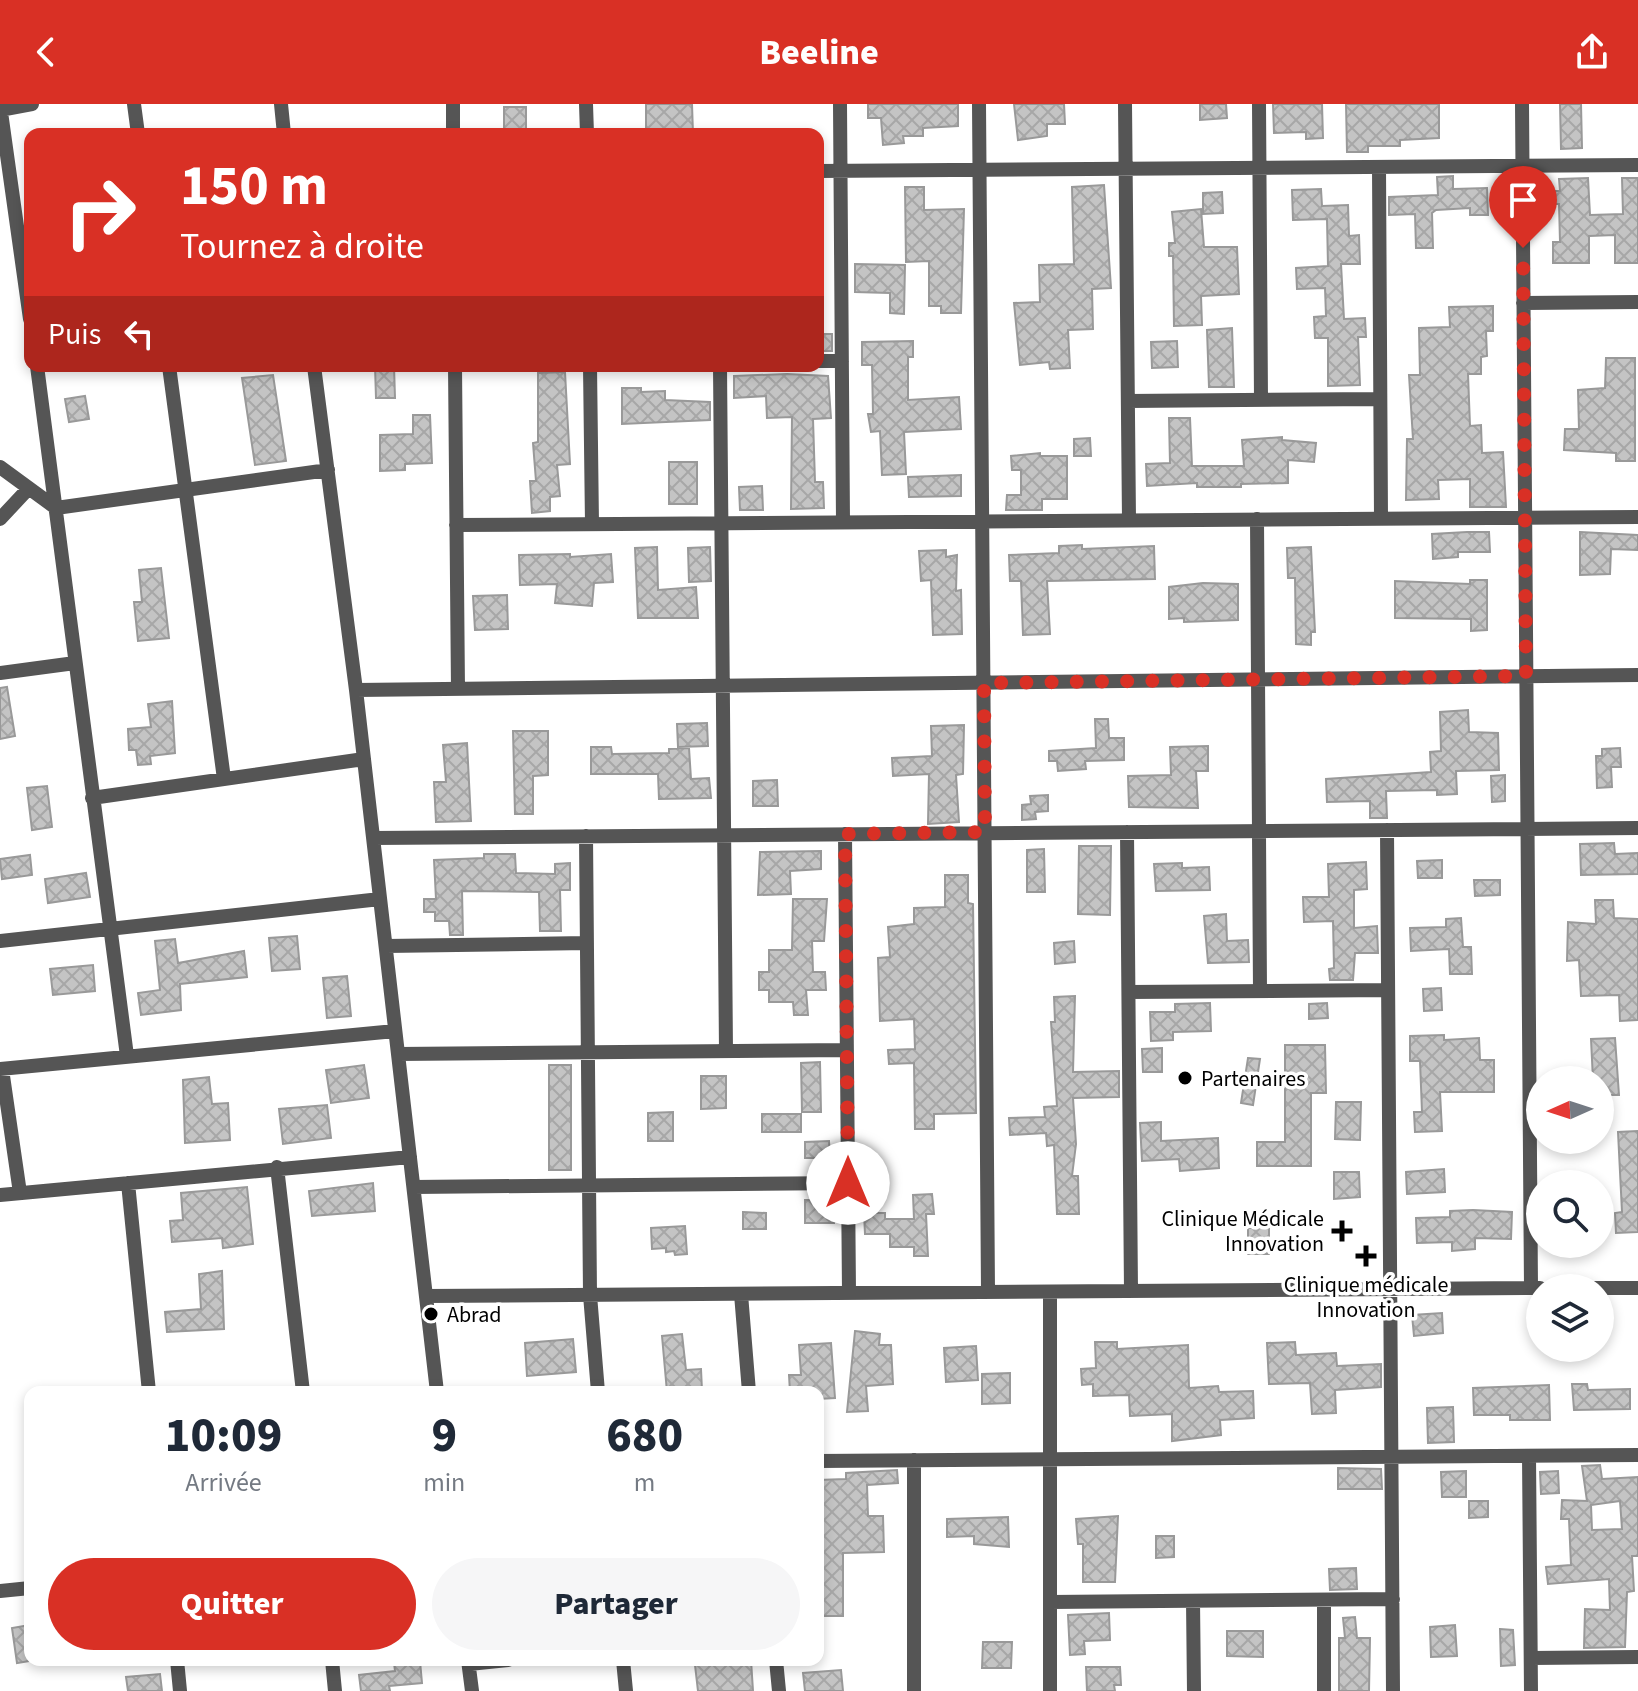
<!DOCTYPE html>
<html lang="fr">
<head>
<meta charset="utf-8">
<style>
	:root { --surface:#fff; --page:#f6f6f7; --text:#1f2937; --muted:#747a83; --accent:#d93025 }
	body { margin:0; font-family:"Source Sans 3",sans-serif; background:var(--page); color:var(--text); height:100vh; display:flex; flex-direction:column; font-size:30px; white-space:nowrap }
	* { box-sizing:border-box; margin:0 }
	p { font-size:26px; color:var(--muted) }
	.icon { flex:none; width:44px; height:44px; fill:none; stroke:currentColor; stroke-width:2; stroke-linecap:round; stroke-linejoin:round }
	.map { position:relative; flex:1; overflow:hidden }
	.sheet { position:absolute; left:24px; top:1282px; width:800px; height:280px; display:flex; flex-direction:column; background:var(--surface); border-radius:16px; box-shadow:0 4px 12px #0003 }
	.sheet>* { flex:none }
	.hud { position:absolute; left:24px; top:24px; width:800px; height:244px; border-radius:16px; box-shadow:0 4px 12px #0003; background:#d93025; color:#fff; overflow:hidden }
	.needle { width:52px; rotate:267deg }
	.controls { position:absolute; left:1526px; top:962px; display:grid; gap:16px }
	.controls a { display:grid; place-items:center; width:88px; height:88px; border-radius:50%; background:var(--surface); box-shadow:0 4px 12px #0003; font-size:40px }
	.pin { position:absolute; display:grid; place-items:center; width:68px; height:68px; color:#fff; margin:-82px -34px; border-radius:50% 50% 50% 0; rotate:-45deg; box-shadow:0 0 8px #0007 }
	.pin .icon { rotate:45deg }
	.me { position:absolute; width:88px; margin:-44px; rotate:0deg; stroke-linejoin:round; filter:drop-shadow(0 0 6px #0008) }
	.turn { display:flex; align-items:center; gap:28px; height:168px; padding:0 24px; font-size:36px }
	.turn .icon { width:104px; height:104px; stroke-width:2.5 }
	.turn b { display:block; font-size:56px; line-height:68px }
	.then { display:flex; align-items:center; height:76px; padding:0 24px; background:#0003; gap:16px; font-size:30px }
	.eta { display:flex; justify-content:space-evenly; align-items:center; height:136px; text-align:center }
	.eta b { font-size:48px; font-weight:800; line-height:56px }
	.cta { display:flex; gap:16px; margin-top:auto; padding:16px 24px }
	.cta a { flex:1; height:92px; border-radius:48px; background:var(--accent); color:#fff; font-size:32px; font-weight:800; line-height:92px; text-align:center }
	.cta a+a { background:var(--page); color:var(--text) }
	header { display:flex; justify-content:space-between; align-items:center; height:104px; padding:0 24px; background:var(--accent); color:#fff; font-size:36px; font-weight:800 }
	.map>svg:first-child { display:block }
	.building { fill:url(#building-cross-hatch); stroke:#999; stroke-width:2; fill-rule:evenodd }
	.lines { fill:none; stroke-linecap:round; stroke-linejoin:round }
	.street { stroke:#555; stroke-width:14 }
	.route { stroke:#d93025; stroke-width:14; stroke-dasharray:0 25.2 }
	.poi-dot { fill:#000; stroke:#fff; stroke-width:3 }
	.labels { text-anchor:middle; stroke-width:7; stroke-linejoin:round; paint-order:stroke }
	.poi-label { font-size:22px; fill:#000; stroke:#fff; text-anchor:start }
</style>
</head>
<body>
<header><svg class="icon" aria-label="back" viewBox="0 0 24 24"><path d="M15 5l-7 7 7 7"/></svg>Beeline<svg class="icon" aria-label="share" viewBox="0 0 24 24"><path d="M12 15V3M7 8l5-5 5 5M5 13v7h14v-7"/></svg></header>
<div class="map">
<svg width="1638" height="1587" viewBox="0 0 1638 1587">
	<defs>
		<pattern id="building-cross-hatch" width="8" height="8" patternUnits="userSpaceOnUse" patternTransform="scale(2)"><rect width="8" height="8" fill="#c4c4c4"/><path d="M0 0l8 8M0 8l8-8" fill="none" stroke="#a7a7a7"/></pattern>
	</defs>
	<rect width="100%" height="100%" fill="#fff"/>
	<!-- building -->
	<path class="building" d="M646,0H692L693,30H646Z
		M868,0H958V22L923,24V32H903L904,39L883,41L881,14H868Z
		M1014,0H1064L1065,20H1047V32L1018,36Z
		M1200,0H1226L1227,14L1200,16Z
		M1273,0H1322L1323,34L1306,35V28L1274,29Z
		M1346,0H1439V34L1400,36V42H1368V48H1347Z
		M1560,0H1581L1582,44L1561,45Z
		M504,3H526V30H504Z
		M1453,72V85L1487,84L1488,111H1470V104L1436,106L1432,109L1433,144H1416L1415,110L1389,111V93L1438,91L1437,73Z
		M1588,74L1590,111L1623,110L1622,74H1638V159H1615V131L1589,132V159H1553V138H1560L1559,100H1553V87H1560L1559,75Z
		M1104,81L1111,184L1092,185L1093,225L1068,226L1070,264L1050,265L1049,258L1020,261L1014,199L1040,198L1039,161L1074,160L1072,83Z
		M905,83H924V106L964,105L961,209H941V202H929V157L906,158Z
		M1321,85L1322,102L1348,101L1349,132L1359,131L1360,160H1341L1344,215L1365,214L1366,233H1358L1360,281L1328,282V234H1315L1314,213L1326,212L1325,184L1297,185L1296,164L1328,162L1327,115L1293,116L1292,86Z
		M1222,88L1223,109L1203,110V89Z
		M1201,105L1204,143H1237L1239,190L1201,192L1202,221L1174,222L1173,152H1169V139H1175L1172,108Z
		M855,160L905,161L904,210L890,209V189L855,188Z
		M1493,202V227H1486L1487,252L1481,253V270H1468L1470,322L1481,321L1482,349L1503,348L1506,403H1470V375L1438,376L1439,395L1406,396L1407,335H1413L1409,271H1420L1419,224L1450,223L1449,203Z
		M1232,224L1234,283H1209L1207,226Z
		M818,230H832V247H818Z
		M913,237V253H908V296L959,293L961,325L904,328L906,370L882,371L880,327L871,328L868,310H873L872,261H862V238Z
		M1177,237L1178,263L1152,264L1151,238Z
		M1606,254H1635V357H1616V349L1564,346L1565,325H1579L1578,286L1605,284Z
		M375,262H394L395,294H376Z
		M565,268L570,360L557,361L560,392L550,393V407L532,409L530,377H536L533,339L538,338V269Z
		M787,270L828,272L831,314L813,315L815,378H823L824,404L791,405L792,313L767,314L766,292L734,294V272Z
		M273,271L286,357L255,361L242,274Z
		M622,284H641V288L665,287V296L710,298V316L622,320Z
		M85,292L89,315L69,318L65,295Z
		M413,311H430L432,359L405,360V366L380,367V331L413,330Z
		M1169,314H1190L1192,362H1244L1242,336L1282,333V336L1316,339L1314,358L1288,356V379L1241,380V383H1197V379L1147,382L1146,360L1170,359Z
		M1090,334L1091,352H1074V335Z
		M1040,349V352H1067V395H1042V406H1006L1007,391H1021V366H1012L1011,352Z
		M669,358H697V400H669Z
		M961,371V392L909,393L908,373Z
		M762,382L763,406H740L739,383Z
		M1467,428H1489L1490,448H1458V453L1433,455L1432,430Z
		M1580,428L1638,431V446L1611,445L1610,470L1580,471Z
		M1082,441V445L1154,442L1155,475L1047,477L1050,530L1023,531L1021,477H1010L1009,451L1059,449V442Z
		M657,443L658,486L696,483L698,514H638L635,444Z
		M710,443L711,477L689,478L688,444Z
		M1311,443L1315,528H1311V541L1296,540L1295,474H1288L1287,444Z
		M946,446V453L957,451L956,487L961,486L962,530L933,531L931,476L921,477L919,447Z
		M570,450V453L611,450L613,478L594,479L592,502L555,499L557,480L520,481L519,451Z
		M161,464L169,534L138,537L134,498H142L139,466Z
		M1470,476H1487V526L1471,527V515L1395,514V477L1470,480Z
		M1203,479L1238,480V516L1184,518V514L1169,515V483Z
		M507,491L508,525L475,526L473,492Z
		M7,583L15,632L0,635V584Z
		M172,597L175,649L150,652L151,660L138,661L136,646H129L128,625L151,623L148,600Z
		M1468,606L1469,628L1498,629L1499,666L1456,667L1457,690L1437,691V686L1386,687L1387,714H1370V697L1327,698L1326,675L1431,668L1430,648L1441,647L1440,608Z
		M1095,615H1108L1109,634H1124V656L1085,657L1086,665L1058,667L1057,657H1049V647L1096,644Z
		M707,619L708,642L678,643L677,620Z
		M964,621L963,670L956,671L959,718L928,720L929,670L893,672L892,654L932,652L931,622Z
		M513,627H548V671L533,672V710H515Z
		M467,639L471,717L436,718L434,678H446L443,641Z
		M1208,642V667H1196L1198,704L1129,703L1128,672L1171,671L1170,643Z
		M591,643H611L612,650L669,649V645L689,644L691,675L709,674L711,694L659,695L658,670H591Z
		M1620,644L1621,663H1611L1612,683L1597,684L1596,652H1602V645Z
		M1505,671V697L1492,698L1491,672Z
		M777,676L778,702H753V677Z
		M47,682L52,723L32,726L27,684Z
		M1048,691V707L1035,708L1036,715L1022,716V701L1031,700L1030,692Z
		M1614,739L1615,750L1638,749V770L1581,771L1580,740Z
		M1079,742H1111L1110,811L1078,810Z
		M1044,745L1045,788H1027V746Z
		M821,747V765L790,767L791,790L758,791L760,748Z
		M484,750H515L516,769L555,770V760L570,759V786H560L561,827H540L539,788L462,787L463,831H450L449,817H435V808H424V795H436L434,756L484,754Z
		M30,751L32,771L2,775L0,755Z
		M1442,756V774H1418L1417,757Z
		M1366,758L1367,785L1354,786V824L1377,822L1378,849H1355L1353,876H1330L1329,865L1334,864L1333,817L1304,818L1303,793H1329L1328,760Z
		M1182,759V764L1209,763L1210,786L1156,787L1154,760Z
		M86,769L90,793L48,799L45,775Z
		M945,771H968V799L973,800L976,1009L934,1010V1025H915L914,959L889,960L888,946L915,945L914,915L880,917L878,854L890,853L888,823L914,820V804L945,803Z
		M1474,776H1500V791L1475,792Z
		M793,795H827L824,837H812L813,868H825L826,886H806L808,911H794L793,898H769V886H759V868H769V846H792Z
		M1595,796H1613L1614,814L1638,815V916L1620,917L1619,891L1581,892L1579,856L1567,857L1568,818L1596,820Z
		M1226,810L1227,837L1248,836L1249,858L1208,859L1204,812Z
		M1461,814L1463,843H1471L1472,870H1450L1449,845L1411,847L1410,824L1446,823V815Z
		M297,832L300,865L272,867L269,834Z
		M175,835L178,859L244,847L247,873L180,880L181,906L141,911L138,889L160,886L155,837Z
		M1074,837L1075,858L1055,860L1054,839Z
		M93,861L95,887L53,891L50,865Z
		M347,872L351,912L327,914L323,874Z
		M1441,884L1442,906L1424,907L1423,885Z
		M1075,892L1073,968L1119,967V993L1073,994L1076,1040L1072,1072H1078L1079,1110H1057L1054,1041L1047,1042L1046,1029L1010,1031L1009,1014L1045,1013L1044,1003L1057,1002L1051,918H1055L1054,893Z
		M1210,899L1211,927L1173,928V936L1151,937L1150,908H1175V900Z
		M1327,899L1328,914L1309,915V900Z
		M1444,931V936L1479,934L1480,956H1494V988H1440L1442,1027L1415,1028L1414,1008H1422L1420,957H1410V932Z
		M1615,934L1619,991H1600V976H1593L1591,935Z
		M1285,941H1325L1326,989H1311V1062H1257V1038H1285Z
		M1162,944V968H1143L1142,945Z
		M1248,954L1260,955L1253,1001L1241,999Z
		M820,958L821,1008H802L801,959Z
		M364,961L369,994L331,999L326,966Z
		M549,961H571V1066H549Z
		M701,972H726V1004L701,1005Z
		M209,973L212,1000L228,999L230,1036L185,1039L183,976Z
		M1336,998H1361L1360,1036L1335,1035Z
		M327,1001L331,1034L283,1040L279,1005Z
		M673,1008V1037H648V1009Z
		M762,1010H801V1028H762Z
		M1161,1018V1037L1218,1034L1219,1064L1180,1067L1179,1055L1142,1057L1140,1019Z
		M1638,1027V1128L1616,1129L1615,1109L1622,1108L1618,1028Z
		M829,1037L830,1054H805V1038Z
		M1444,1065L1445,1088L1407,1090L1406,1068Z
		M1334,1068H1359L1360,1093L1334,1095Z
		M373,1079L375,1107L312,1112L309,1087Z
		M247,1083L253,1140L223,1144L222,1134L172,1138L170,1117L183,1116L181,1089Z
		M932,1090L934,1110H926L928,1152H914V1143H890V1130H865L864,1109H885V1115H914L913,1091Z
		M805,1096H834V1119H805Z
		M1473,1106L1512,1108L1511,1135L1475,1134V1145L1452,1147V1138L1417,1139L1416,1114L1450,1113V1107Z
		M743,1108L766,1109V1125H743Z
		M685,1122L687,1150L675,1151L674,1147L666,1148V1144L652,1145L651,1124Z
		M1269,1123V1150H1248V1124Z
		M222,1167L224,1225L167,1228L165,1208L201,1205L199,1170Z
		M1442,1209L1443,1229L1414,1232L1412,1211Z
		M855,1227L880,1230L879,1241H891L893,1280L866,1282L868,1307L847,1308Z
		M682,1230L686,1266L701,1265L702,1287L667,1288L662,1232Z
		M573,1235L576,1268L527,1272L525,1239Z
		M1095,1238H1117V1245L1188,1241L1189,1284L1218,1282L1219,1288L1253,1287L1254,1314L1220,1316L1221,1331L1172,1337V1310L1130,1312L1129,1291L1093,1292V1280L1082,1281L1081,1265L1096,1264Z
		M1295,1238L1296,1251L1336,1249L1337,1262L1381,1260V1283L1335,1286L1336,1309L1312,1310L1310,1279L1269,1280L1267,1239Z
		M831,1239L835,1294L818,1295V1288H790L789,1271H801L799,1241Z
		M976,1242L978,1276L946,1278L944,1244Z
		M1010,1269V1299L982,1300V1270Z
		M1572,1280H1587L1588,1286L1630,1285V1305L1574,1306Z
		M1549,1281L1550,1316H1510V1311H1474L1473,1284Z
		M1453,1303L1454,1338L1428,1339L1427,1304Z
		M1600,1361L1602,1375L1638,1373V1452H1632L1634,1487L1627,1488L1625,1543L1584,1544L1585,1505L1610,1506L1609,1475L1548,1480L1546,1463L1571,1461L1569,1415H1561L1562,1396L1587,1397L1582,1362ZM1620,1397L1622,1425L1592,1426L1591,1401Z
		M1338,1364L1381,1365L1382,1385H1338Z
		M897,1366L898,1379L867,1381L868,1412H883L884,1448L843,1449V1512H818V1376L846,1375V1369Z
		M1466,1367V1393H1442L1441,1368Z
		M1558,1367L1559,1389L1541,1390L1540,1368Z
		M1469,1397H1488V1413L1469,1414Z
		M1118,1412L1115,1478H1083V1440H1078L1076,1415Z
		M1008,1413L1009,1443L974,1440V1432L947,1433V1415Z
		M1156,1432H1174V1453L1156,1454Z
		M1356,1464L1357,1485L1330,1486L1329,1465Z
		M1109,1509L1110,1536L1084,1537L1085,1550L1070,1551L1068,1511Z
		M1355,1513L1357,1534H1370L1369,1587H1339V1534H1345L1343,1514Z
		M30,1521V1557L17,1559L12,1524Z
		M1455,1521L1457,1552L1431,1553L1430,1523Z
		M1500,1525L1513,1526L1515,1561L1501,1562Z
		M1227,1527H1263V1553L1227,1552Z
		M983,1538H1012L1011,1564H982Z
		M726,1556H751L753,1587H698L695,1561Z
		M420,1557L422,1579L389,1582L390,1587H361L359,1571L395,1567L394,1559Z
		M1086,1563H1120L1121,1581H1114L1115,1587H1087Z
		M841,1566L843,1587H805L803,1569Z
		M160,1570L162,1587H128L126,1573Z"/>
	<g class="lines">
		<!-- street -->
		<path class="street" d="M134,0L138,30
			M281,0L284,30
			M453,0V30
			M586,0L587,30
			M840,0L843,418
			M979,0L988,1188
			M1125,0L1129,416
			M1259,0L1261,296
			M1522,0L1531,1184
			M0,1L30,215
			M0,6L32,0
			M1379,63L1381,415
			M818,67L1638,61
			M1523,199L1638,198
			M818,257H842
			M37,262L127,952
			M169,262L224,675
			M314,262L356,586L437,1288
			M455,262L458,585
			M590,262L592,420
			M720,262L726,947
			M1128,297L1380,295
			M0,363L56,404L328,366
			M0,415L28,385
			M1257,415L1260,887
			M456,421L1638,413
			M0,569L75,559
			M356,586L1638,571
			M92,694L364,655
			M1387,726L1393,1587
			M1127,728L1131,1187
			M845,730L849,1189
			M586,732L590,1191L598,1288
			M373,734L1638,724
			M0,837L380,795
			M386,842L587,839
			M1129,888L1388,886
			M398,950L847,946
			M0,965L395,927
			M2,965L20,1089
			M277,1063L303,1288
			M128,1079L149,1288
			M414,1083L848,1079
			M0,1091L410,1053
			M1571,1184H1638
			M741,1190L749,1288
			M426,1192L1540,1184
			M1529,1352L1531,1587
			M914,1356V1587
			M818,1357L1638,1351
			M0,1487L30,1484
			M1324,1496V1587
			M1193,1497L1194,1587
			M1050,1498L1393,1495
			M1531,1554L1638,1553
			M177,1556L180,1587
			M332,1556L335,1587
			M468,1556L472,1587
			M623,1556L626,1587
			M776,1556L779,1587
			M469,1560L508,1556
			M1050,1587V1188"/>
	</g>
	<g class="lines">
		<!-- route -->
		<path class="route" d="M848,1079L845,730L985,728L984,579L1526,572L1523,144"/>
	</g>
	<!-- markers -->
	<g class="poi-dot">
		<circle cx="1185" cy="974" r="8"/>
		<path d="M1338 1115h8v8h8v8h-8v8h-8v-8h-8v-8h8z"/>
		<path d="M1362 1140h8v8h8v8h-8v8h-8v-8h-8v-8h8z"/>
		<circle cx="431" cy="1210" r="8"/>
	</g>
	<g class="labels">
		<!-- poi labels -->
		<g class="poi-label">
			<text x="1201" y="982">Partenaires</text>
			<text x="1324" y="1122" text-anchor="end">Clinique Médicale<tspan x="1324" dy="25">Innovation</tspan></text>
			<text x="1366" y="1188" text-anchor="middle">Clinique médicale<tspan x="1366" dy="25">Innovation</tspan></text>
			<text x="447" y="1218">Abrad</text>
		</g>
	</g>
</svg>
<div class="controls">
<a><svg class="needle" viewBox="-14 -14 28 28"><path d="M0-13l5 13h-10z" fill="#e53935"/><path d="M0 13l5-13h-10z" fill="#747a83"/></svg></a>
<a><svg class="icon" aria-label="search" viewBox="0 0 24 24"><circle cx="10" cy="10" r="6"/><path d="M15 15l6 6"/></svg></a>
<a><svg class="icon" aria-label="layers" viewBox="0 0 24 24"><path d="M12 4l9 5-9 5-9-5zM3 14l9 5 9-5"/></svg></a>
</div>
<div class="pin" style="left:1523px;top:144px;background:#d93025"><svg class="icon" aria-label="arrive" viewBox="0 0 24 24"><path d="M6 21V4h12l-3 4 3 4H6"/></svg></div>
<svg class="me" style="left:848px;top:1079px" viewBox="-20 -20 40 40"><circle r="19" fill="#fff"/><path d="M0-13L10 11 0 6-10 11z" fill="#d93025"/></svg>
<div class="hud">
<div class="turn"><svg class="icon" aria-label="right" viewBox="0 0 24 24"><path d="M7 20v-9h11M14 6l5 5-5 5"/></svg><div><b>150 m</b>Tournez à droite</div></div>
<div class="then">Puis<svg class="icon" aria-label="left" viewBox="0 0 24 24"><path d="M17 20v-9H6M10 6l-5 5 5 5"/></svg></div>
</div>
<section class="sheet">
<div class="eta">
<div><b>10:09</b><p>Arrivée</p></div>
<div><b>9</b><p>min</p></div>
<div><b>680</b><p>m</p></div>
</div>
<div class="cta"><a>Quitter</a><a>Partager</a></div>
</section>
</div>
</body>
</html>
